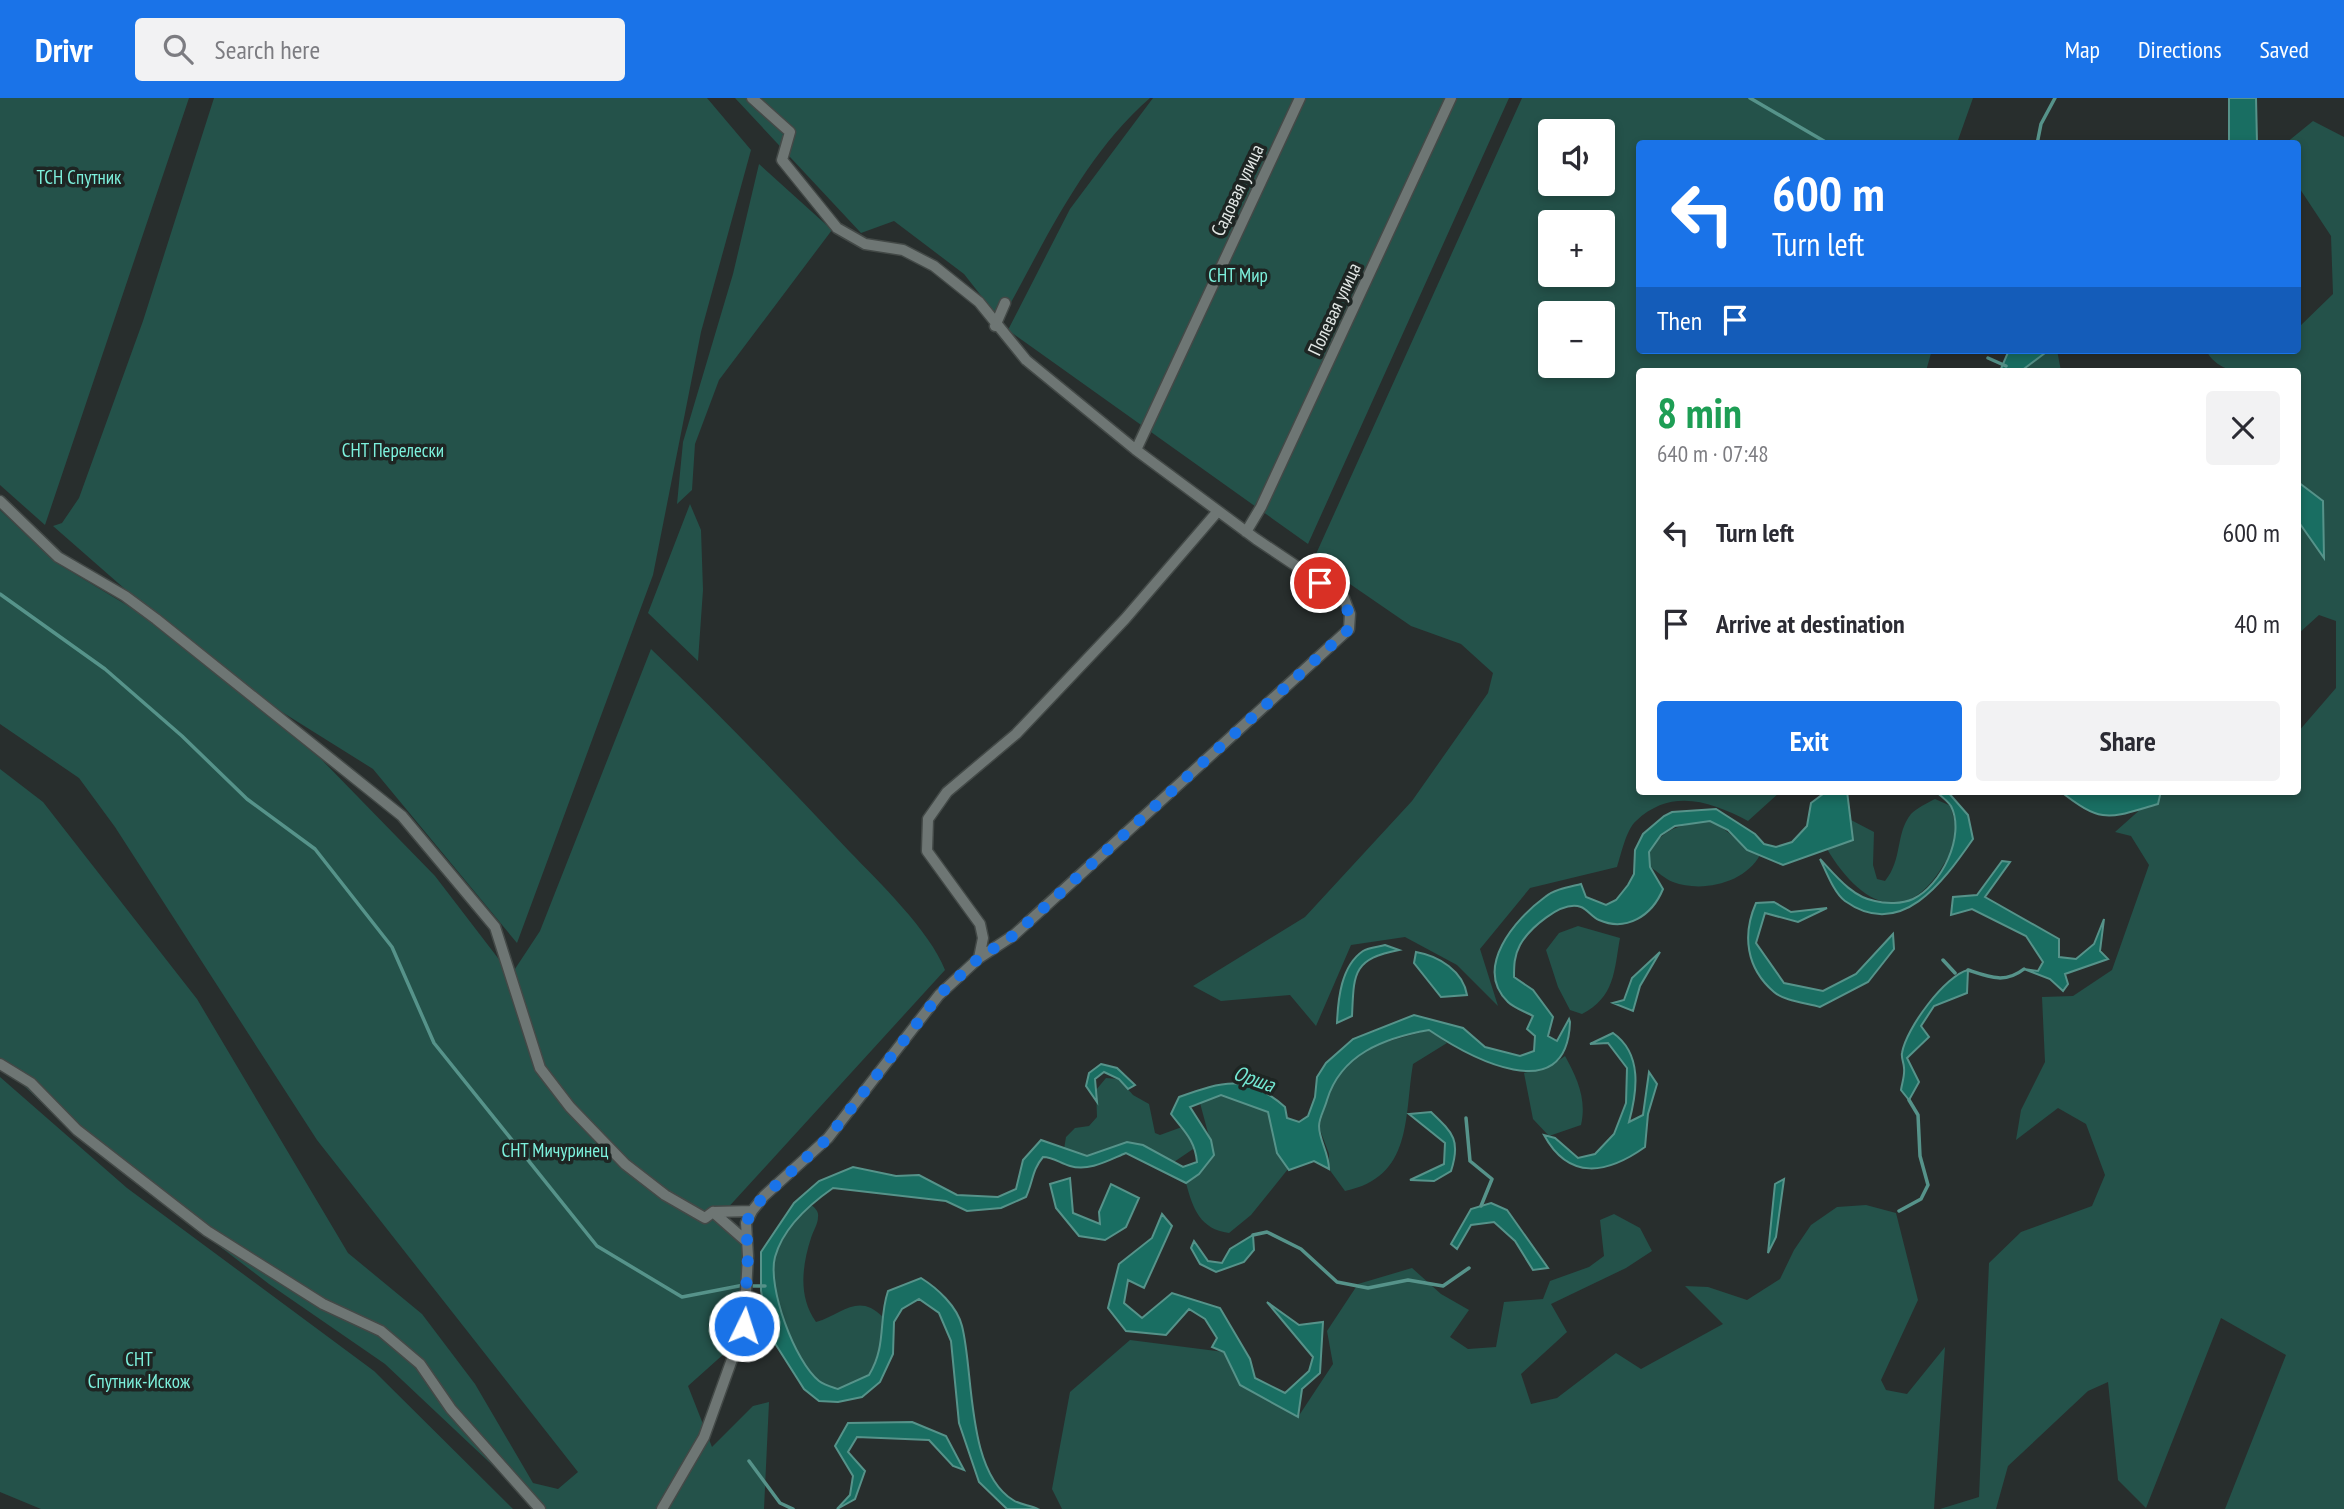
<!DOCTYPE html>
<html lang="en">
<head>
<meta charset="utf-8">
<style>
	:root { --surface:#fff; --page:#f2f2f3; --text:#2b2b33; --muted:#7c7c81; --accent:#1a73e8 }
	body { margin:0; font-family:"PT Sans Narrow",sans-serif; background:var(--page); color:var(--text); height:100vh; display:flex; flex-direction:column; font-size:26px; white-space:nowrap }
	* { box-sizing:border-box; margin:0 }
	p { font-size:23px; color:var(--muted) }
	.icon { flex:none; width:38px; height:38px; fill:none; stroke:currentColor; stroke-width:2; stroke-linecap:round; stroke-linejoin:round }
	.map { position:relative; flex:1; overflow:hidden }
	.sheet { position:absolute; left:1636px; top:270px; width:665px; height:427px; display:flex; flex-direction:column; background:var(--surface); border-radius:7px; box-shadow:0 4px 10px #0003 }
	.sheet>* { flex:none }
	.top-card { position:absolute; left:1636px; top:42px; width:665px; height:214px; border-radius:7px; box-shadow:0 4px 10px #0003; background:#1a73e8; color:#fff; overflow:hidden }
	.tools { position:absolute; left:1538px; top:21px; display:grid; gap:14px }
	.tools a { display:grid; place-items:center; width:77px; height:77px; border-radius:7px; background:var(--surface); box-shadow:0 4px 10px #0003; font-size:35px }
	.pin { position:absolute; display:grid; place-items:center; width:60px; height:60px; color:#fff; margin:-30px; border:4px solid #fff; border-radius:50%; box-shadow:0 2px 7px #0007 }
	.me { position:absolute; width:77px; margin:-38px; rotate:4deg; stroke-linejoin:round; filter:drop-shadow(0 0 5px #0008) }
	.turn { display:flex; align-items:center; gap:24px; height:147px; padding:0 21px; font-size:32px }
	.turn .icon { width:91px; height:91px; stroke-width:2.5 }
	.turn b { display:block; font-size:49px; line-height:60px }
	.then { display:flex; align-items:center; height:66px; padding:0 21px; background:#0003; gap:14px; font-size:26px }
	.round { display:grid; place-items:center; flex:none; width:74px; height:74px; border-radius:7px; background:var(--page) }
	.summary { display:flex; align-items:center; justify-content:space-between; height:119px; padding:0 21px }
	h1 { font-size:42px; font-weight:800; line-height:52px; color:#1e9e55 }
	.button { display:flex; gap:14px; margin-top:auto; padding:14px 21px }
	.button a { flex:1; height:80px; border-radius:7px; background:var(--accent); color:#fff; font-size:28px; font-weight:800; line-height:80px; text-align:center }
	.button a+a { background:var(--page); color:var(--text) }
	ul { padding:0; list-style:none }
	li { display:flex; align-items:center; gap:21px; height:91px; padding:0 21px }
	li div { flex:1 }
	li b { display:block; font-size:26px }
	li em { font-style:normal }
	header { display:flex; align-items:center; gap:42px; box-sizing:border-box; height:98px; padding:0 35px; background:var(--accent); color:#fff }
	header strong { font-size:33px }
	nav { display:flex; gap:38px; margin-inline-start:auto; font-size:24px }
	.search { width:490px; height:63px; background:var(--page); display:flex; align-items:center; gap:18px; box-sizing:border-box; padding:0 24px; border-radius:7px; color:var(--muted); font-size:26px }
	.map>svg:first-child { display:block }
	.green { fill:#24524a; fill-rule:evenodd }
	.water { fill:#196e62; stroke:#56938a; stroke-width:2 }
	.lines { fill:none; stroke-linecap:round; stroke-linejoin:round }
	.stream { stroke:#56938a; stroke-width:3.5 }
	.minor-casing { stroke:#434947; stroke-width:13 }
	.minor { stroke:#6e7674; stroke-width:10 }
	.route { stroke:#1a73e8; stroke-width:12; stroke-dasharray:0 21.6 }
	.labels { text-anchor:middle; stroke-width:7; stroke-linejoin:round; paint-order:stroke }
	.park-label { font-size:19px; fill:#7df1dd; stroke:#1e2523 }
	.street-label { font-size:19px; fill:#e3e8e6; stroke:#1e2523 }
	.water-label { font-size:21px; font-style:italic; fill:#73e8d3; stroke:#1e2523 }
</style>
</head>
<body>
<header>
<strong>Drivr</strong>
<div class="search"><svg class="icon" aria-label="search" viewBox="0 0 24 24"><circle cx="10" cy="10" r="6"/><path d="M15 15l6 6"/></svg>Search here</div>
<nav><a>Map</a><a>Directions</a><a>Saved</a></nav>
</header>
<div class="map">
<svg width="2344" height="1411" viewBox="0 0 2344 1411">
	<rect width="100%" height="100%" fill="#282e2d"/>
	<!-- green -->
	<path class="green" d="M0,0H189L45,427L0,387Z
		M214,0H707L751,52L701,234L653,477L517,845L373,671L223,577L53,428L62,425L79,400L143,223Z
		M735,0H1150C1083,58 1043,147 1001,223L964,176L894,123L861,135Z
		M1153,0H1509L1308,446L1008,232L1070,111Z
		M1522,0H1973L1957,45L1640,46V252H1932L1926,273H1640V693H1781L1748,723C1710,703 1671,690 1636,723C1626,732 1621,757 1617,769L1530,790L1480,851L1498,908L1457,867L1405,839L1351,847L1316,928L1290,897L1221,903L1193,888L1305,819L1412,703L1488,595L1493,575L1461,546L1411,528L1347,484L1316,456ZM1550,33H1603V86H1550ZM1550,124H1603V177H1550ZM1550,215H1603V268H1550Z
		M2313,23L2344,39V1411H2225L2286,1257L2221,1220L2146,1410L2118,1382L2108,1284L2088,1293L2008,1368L1996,1411H1940L1979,1399L1989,1165L2021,1134L2092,1108L2105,1077L2086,1026L2058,1010L2016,1042L2021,1012L2045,964L2042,899L2073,898L2112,872L2149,767L2131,738L2115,734L2161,693H2298V634L2336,590V523L2319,517L2298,536V273C2267,273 2222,284 2206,252H2298V230L2333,196L2331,138L2298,88V46L2286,45Z
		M759,66L832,132L719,282L695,346L692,392L677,406L683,344L733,176Z
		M2049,252H2057L2061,273H2021Z
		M690,406L701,432L703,492L698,563L648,515Z
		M0,412L55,464L150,521L321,661L435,778L511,877L540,833L651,551C720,616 784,684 849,753C878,783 930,833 945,872L724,1114L751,1157L726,1254L688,1288L712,1349L753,1308L769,1304L764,1411H539L385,1266L269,1186L84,1045L0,965V671L43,704L197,901L348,1155L422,1216L475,1286L533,1385L558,1391L578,1374L317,1042L115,729L79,680L0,626Z
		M1935,701L1951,708C1952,717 1958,731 1956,740C1954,751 1944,766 1939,774C1899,833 1855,798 1827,751L1852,742L1851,722L1874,734L1873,767L1877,781L1885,783C1903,761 1895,736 1911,716C1917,710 1927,705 1935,701Z
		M1711,723C1729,732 1741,749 1760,757C1745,785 1702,795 1673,784C1665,781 1657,773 1650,769L1648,754C1668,727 1679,728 1711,723Z
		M1578,828L1620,840C1614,873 1615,899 1582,916L1570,912L1558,889L1546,852L1559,835Z
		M1429,932L1447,945L1413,966C1404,1019 1413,1079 1345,1093L1329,1071V1056L1319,1029L1332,985L1343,969L1372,948Z
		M1565,958C1577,980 1587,1001 1581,1027L1549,1038L1533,1021L1524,975L1552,967Z
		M0,979L127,1090L374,1273L513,1411H41L0,1394Z
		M1106,980L1119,981L1133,997L1149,1006L1155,1035L1160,1037L1182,1029L1196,1049L1174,1064L1143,1047L1127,1044L1087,1058L1064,1051L1066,1039L1075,1030L1089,1028L1097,1019L1096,992Z
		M1221,997L1268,1014L1277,1055L1288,1071L1251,1117L1229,1135C1200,1131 1193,1111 1186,1085L1199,1076L1214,1057L1200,1005Z
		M810,1106C815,1110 819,1113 818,1119C818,1126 813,1133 811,1140C802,1168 798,1199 816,1224C843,1216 858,1194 883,1219V1243L869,1277L839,1291C832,1289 824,1287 819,1283C794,1264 768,1190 775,1159C778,1147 800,1113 810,1106Z
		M1866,1107L1896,1115L1918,1202L1881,1282L1886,1292L1907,1296L1945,1249L1934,1411H1062L1052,1391L1070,1294L1130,1242L1224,1254L1240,1287L1298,1319L1333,1266L1327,1233L1358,1186L1412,1170L1441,1196L1469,1212L1450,1239L1468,1251L1496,1249L1504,1204L1543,1201L1550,1183L1589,1169L1604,1158L1600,1122L1614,1116L1640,1130L1652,1153L1626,1170L1551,1206L1567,1234L1521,1276L1531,1306L1557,1300L1616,1255L1641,1271L1723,1226L1685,1188L1708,1189L1747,1202L1780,1181L1794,1152L1811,1127L1837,1109Z"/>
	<!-- water -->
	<path class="water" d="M2229,0H2256L2257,45H2229Z
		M2009,252H2049L2021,273H2000Z
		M2298,384L2323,403L2324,460L2298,423Z
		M1827,693H1847L1853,742L1783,767L1747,752L1728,732L1710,723L1675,728L1661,737L1649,754L1650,769L1663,791C1652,818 1626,834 1599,822C1592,819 1587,811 1581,809C1561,802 1529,831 1520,847C1514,858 1514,868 1514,879L1533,892L1553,919L1548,938L1557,943L1569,921L1570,924C1567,1013 1469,959 1429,932C1384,940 1341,956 1327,1002C1325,1010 1319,1020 1319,1028C1319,1042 1329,1055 1329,1071L1314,1063L1289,1072L1277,1055L1268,1014L1221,997L1190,1009L1211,1042L1214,1057L1199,1076L1186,1085L1126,1055C1109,1062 1089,1074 1070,1068C1060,1065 1053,1059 1043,1059C1032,1072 1033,1084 1026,1099L1001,1110L967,1113L946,1103L833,1090C810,1106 783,1130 775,1159C767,1189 795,1264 819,1283C824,1287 832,1289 838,1291L869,1277C887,1247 878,1223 888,1193L921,1180C937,1190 957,1208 962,1228C974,1274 966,1373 1013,1402C1020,1407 1031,1407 1038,1411H1007L979,1384L959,1325L951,1243L939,1215L919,1201L902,1211L894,1224L893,1256L880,1284L862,1299L838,1304L819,1303L804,1291L769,1236L761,1193V1154L794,1105L819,1083L853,1069L896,1078L919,1077L957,1097L998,1099L1016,1091L1023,1062L1041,1042L1087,1058L1127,1044L1143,1047L1183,1069L1197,1064C1195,1042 1184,1033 1171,1016L1179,999C1223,983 1248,976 1285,1009L1287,1020L1299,1024L1308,1018L1315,999L1317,979L1326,965L1353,941L1414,917L1463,930L1485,949L1520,958L1534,953L1535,938L1527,931L1533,918C1526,914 1514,910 1508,904C1473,870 1515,821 1545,799C1555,791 1569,789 1581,786L1586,799L1606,807L1616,802L1628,787L1634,776L1635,752L1643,736L1664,718L1672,714L1716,711L1755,736L1764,746L1776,749L1792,744L1807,728L1811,705Z
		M1935,693H1947L1968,717L1973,741C1943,784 1901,843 1845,803C1834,795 1826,773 1820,761C1835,777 1852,799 1875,803C1886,806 1902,806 1913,801C1941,788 1966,738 1951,708C1948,703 1940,697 1935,693Z
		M2060,693H2161L2158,706C2109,720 2103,727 2060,693Z
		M2002,763L2010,764L1985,799L2059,841V859L2076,861L2094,846L2104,821L2100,853L2108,861L2065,876L2068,886L2063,893L2050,881L2024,871L2038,873L2043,864L2026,838L1972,811L1951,817L1953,799L1977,797Z
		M1774,804L1791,814L1827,810L1798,824L1765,815L1756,845L1784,885L1823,893L1856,876L1893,836L1894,851L1868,884L1820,909C1807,905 1784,903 1774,894C1746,870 1742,837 1756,805Z
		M1385,847L1399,852C1352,861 1354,876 1352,918L1337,925C1338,901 1341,868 1363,853C1369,849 1379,849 1385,847Z
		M1416,854C1439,858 1463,873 1467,897L1441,899L1414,865Z
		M1660,854L1640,888L1633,913L1613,905L1624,902L1632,880Z
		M1968,872L1967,895L1934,908L1921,928L1929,939L1907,960L1919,984L1909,1002L1901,992C1902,985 1905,977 1904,970C1904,965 1901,960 1902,955C1906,930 1946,877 1968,872Z
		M1613,935C1643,956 1637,994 1629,1024L1643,1017L1649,974L1657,986L1648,1016L1645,1049C1607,1076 1569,1083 1544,1037L1555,1040L1578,1060L1595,1056L1614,1036L1626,1005L1627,970L1608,945L1590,946Z
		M1101,966L1117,970L1135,987L1128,991L1119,981L1104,974L1095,981L1097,1004L1086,988L1089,975Z
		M1431,1014C1453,1035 1461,1042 1451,1073L1434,1083L1410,1082L1444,1066L1445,1045L1409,1016Z
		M1070,1080L1073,1115L1100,1126L1099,1114L1111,1086L1139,1100L1126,1129L1105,1142L1079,1138L1056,1110L1050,1086Z
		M1784,1081L1776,1139L1768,1155L1775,1086Z
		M1491,1105L1507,1112L1548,1170L1533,1172L1515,1143L1494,1124L1471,1127L1457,1151L1451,1146L1471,1111Z
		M1162,1116L1172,1128L1144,1190L1128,1182L1124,1205L1142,1220L1172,1195L1220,1210L1250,1261L1255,1280L1285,1295L1309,1273L1313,1259L1267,1204L1299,1227L1323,1224L1320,1275L1302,1291L1298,1319L1240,1287L1224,1254L1212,1249L1217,1240L1205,1221L1189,1211L1166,1237L1126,1233L1108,1210L1119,1166L1152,1140Z
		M1253,1137L1254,1152L1244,1164L1216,1174L1200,1166L1191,1150L1194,1143L1208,1163L1222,1165L1230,1151Z
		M912,1324L946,1338L964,1372L953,1368L929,1342L857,1339L848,1354L865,1373L855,1401L837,1411L850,1397L853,1378L835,1348L848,1325Z"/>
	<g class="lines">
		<!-- stream -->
		<path class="stream" d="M1750,0L1829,46
			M2037,46L2041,26L2055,0
			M1988,260L2006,268
			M0,496L105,571L182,638L247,701L315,751L392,849L434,945L597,1148L682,1199L744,1187
			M1943,862L1955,875
			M1968,872C1989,879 2005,886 2024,871
			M1466,1020L1470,1063L1492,1081L1481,1108
			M1899,1113L1921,1101L1928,1087L1920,1058L1918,1017L1909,1002
			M1253,1137L1267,1134L1301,1151L1337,1184L1368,1190L1408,1182L1443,1188L1469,1170
			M753,1188H765
			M749,1363L780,1405L793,1411"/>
		<!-- minor casing -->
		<g class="minor-casing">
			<path id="minor" d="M995,228L1005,205
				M1136,352L1300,0
				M0,403L58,459L125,498L156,521L402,718L495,829L540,970L570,1009L625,1066L665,1097L705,1120L713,1114L746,1143
				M1246,434L1261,409L1451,0
				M979,860L983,840L980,826L927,753L928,721L947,694L1016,636L1125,521L1218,413
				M0,966L31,985L77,1032L207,1133L323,1206L381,1233L420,1266L451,1311L540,1411
				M713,1114L752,1113
				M662,1411L704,1339L744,1228L748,1158L746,1125L752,1113L764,1098L828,1040L939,897L979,860L1014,837L1349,531L1350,516L1344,500L1256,441L1136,352L1026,262L979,204L934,168L903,152L865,146L837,130L782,62L790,34L752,0"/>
		</g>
		<!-- minor -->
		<use href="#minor" class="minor"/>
	</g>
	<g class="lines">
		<!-- route -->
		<path class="route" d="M744,1228L748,1158L746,1125L752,1113L764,1098L828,1040L939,897L979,860L1014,837L1349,531C1351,506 1341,498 1320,485"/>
	</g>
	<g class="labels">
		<!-- park labels -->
		<g class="park-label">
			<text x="79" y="86">ТСН Спутник</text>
			<text x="1238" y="184">СНТ Мир</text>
			<text x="393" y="359">СНТ Перелески</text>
			<text x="555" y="1059">СНТ Мичуринец</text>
			<text x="139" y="1268">СНТ<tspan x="139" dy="22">Спутник-Искож</tspan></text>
		</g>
		<!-- street labels -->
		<g class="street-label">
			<text transform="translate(1237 92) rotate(-65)" y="7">Садовая улица</text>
			<text transform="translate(1334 211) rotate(-65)" y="7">Полевая улица</text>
		</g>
		<!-- water labels -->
		<g class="water-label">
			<text transform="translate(1254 981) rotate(19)" y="7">Орша</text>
		</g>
	</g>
</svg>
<div class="tools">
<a><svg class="icon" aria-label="sound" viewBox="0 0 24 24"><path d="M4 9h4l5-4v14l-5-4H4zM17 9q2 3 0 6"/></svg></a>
<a>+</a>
<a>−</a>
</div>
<div class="pin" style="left:1320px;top:485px;background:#d93025"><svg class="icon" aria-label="arrive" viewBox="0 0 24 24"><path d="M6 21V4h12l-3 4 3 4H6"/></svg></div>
<svg class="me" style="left:744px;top:1228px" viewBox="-20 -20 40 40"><circle r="17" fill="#1a73e8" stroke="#fff" stroke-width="3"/><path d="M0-11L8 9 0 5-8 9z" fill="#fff"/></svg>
<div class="top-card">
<div class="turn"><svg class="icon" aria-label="left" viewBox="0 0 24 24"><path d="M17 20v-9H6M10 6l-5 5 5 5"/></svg><div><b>600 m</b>Turn left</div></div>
<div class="then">Then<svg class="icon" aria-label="arrive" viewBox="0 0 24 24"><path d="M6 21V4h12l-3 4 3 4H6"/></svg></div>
</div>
<section class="sheet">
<div class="summary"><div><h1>8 min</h1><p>640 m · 07:48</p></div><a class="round"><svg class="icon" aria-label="close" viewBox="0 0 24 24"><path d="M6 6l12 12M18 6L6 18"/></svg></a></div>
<ul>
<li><svg class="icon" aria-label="left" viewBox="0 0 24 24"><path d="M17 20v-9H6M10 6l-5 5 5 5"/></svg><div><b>Turn left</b></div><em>600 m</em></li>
<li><svg class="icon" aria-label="arrive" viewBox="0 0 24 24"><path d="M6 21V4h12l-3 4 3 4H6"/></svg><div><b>Arrive at destination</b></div><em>40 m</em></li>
</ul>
<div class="button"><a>Exit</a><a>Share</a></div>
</section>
</div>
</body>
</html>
